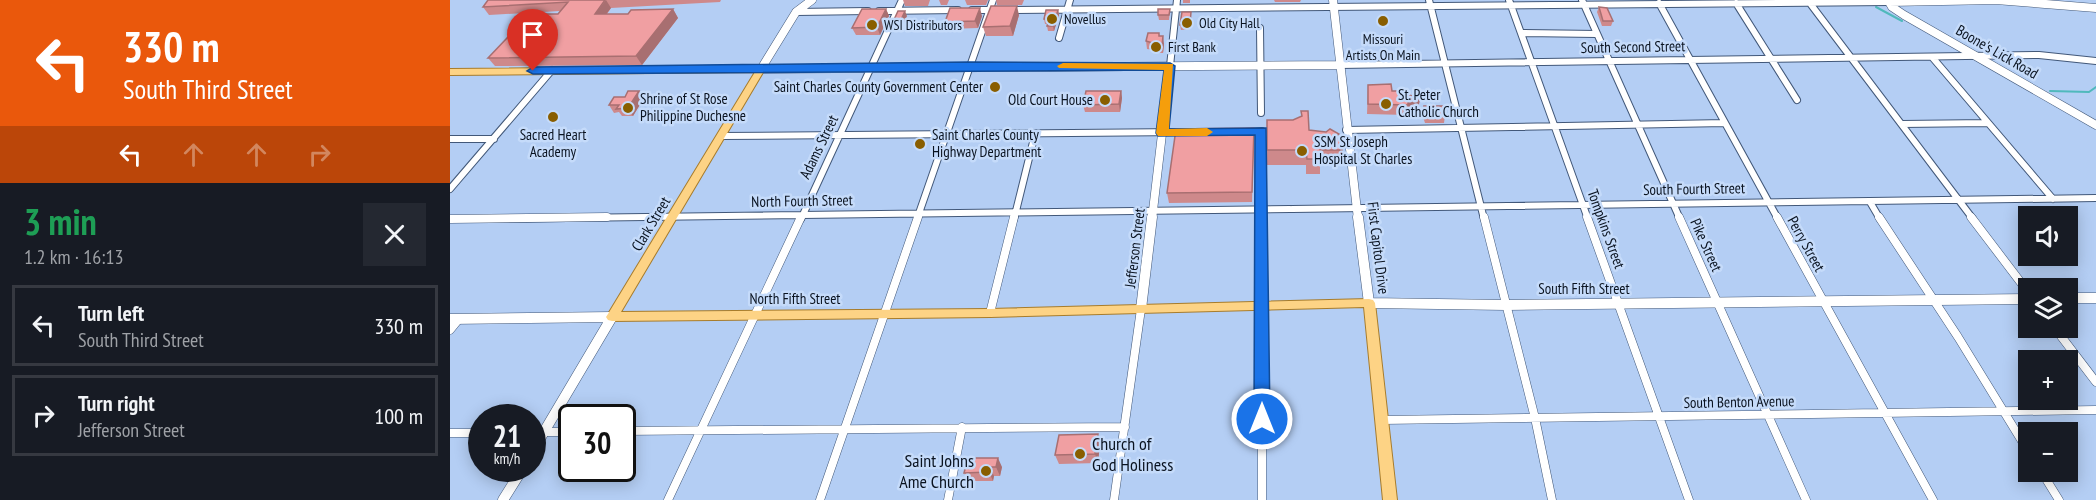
<!DOCTYPE html>
<html lang="en">
<head>
<meta charset="utf-8">
<style>
	:root { --surface:#171b24; --page:#242831; --text:#f1f3f6; --muted:#9ea1a6; --line:#363941 }
	body { margin:0; font-family:"PT Sans Narrow",sans-serif; background:var(--page); color:var(--text); height:100vh; display:flex; flex-direction:column; font-size:22px; white-space:nowrap }
	* { box-sizing:border-box; margin:0 }
	p { font-size:20px; color:var(--muted) }
	.icon { flex:none; width:33px; height:33px; fill:none; stroke:currentColor; stroke-width:2; stroke-linecap:round; stroke-linejoin:round }
	.map { position:relative; flex:1; overflow:hidden }
	.panel { display:flex; flex-direction:column; background:var(--surface); width:450px }
	.panel>* { flex:none }
	.top-card { background:#ea580c; color:#fff; overflow:hidden }
	.buttons { position:absolute; left:1568px; top:206px; display:grid; gap:12px }
	.buttons a { display:grid; place-items:center; width:60px; height:60px; border-radius:0px; background:var(--surface); box-shadow:0 3px 15px #0003; font-size:30px }
	.speed { position:absolute; left:18px; top:404px; display:flex; gap:12px; font-size:30px; font-weight:700; text-align:center }
	.speed>* { display:grid; place-content:center; width:78px; height:78px; border-radius:50%; background:var(--surface); box-shadow:0 3px 15px #0003; line-height:1 }
	.speed small { font-size:15px; font-weight:400 }
	.speed .limit { border:3px solid #111; border-radius:9px; background:#fff; color:#111 }
	.pin { position:absolute; display:grid; place-items:center; width:51px; height:51px; color:#fff; margin:-62px -26px; border-radius:50% 50% 50% 0; rotate:-45deg; box-shadow:0 0 6px #0007 }
	.pin .icon { rotate:45deg }
	.me { position:absolute; width:66px; margin:-33px; rotate:0deg; stroke-linejoin:round; filter:drop-shadow(0 0 4px #0008) }
	.turn { display:flex; align-items:center; gap:21px; height:126px; padding:0 24px; font-size:27px }
	.turn .icon { width:78px; height:78px; stroke-width:2.5 }
	.turn b { display:block; font-size:42px; line-height:51px }
	.lanes { display:flex; align-items:center; height:57px; padding:0 24px; background:#0003; justify-content:center; gap:30px; direction:ltr }
	.lanes .off { opacity:.35 }
	.round { display:grid; place-items:center; flex:none; width:63px; height:63px; border-radius:0px; background:var(--page) }
	.overview { display:flex; align-items:center; justify-content:space-between; height:102px; padding:0 24px }
	h1 { font-size:36px; font-weight:800; line-height:45px; color:#1e9e55 }
	ul { padding:0; list-style:none }
	li { display:flex; align-items:center; gap:18px; height:81px; margin:0 12px 9px; padding:0 12px; border:3px solid var(--line); border-radius:0px }
	li div { flex:1 }
	li b { display:block; font-size:22px }
	li em { font-style:normal }
	main { display:flex; flex:1; min-height:0 }
	.map>svg:first-child { display:block }
	.lines { fill:none; stroke-linecap:round; stroke-linejoin:round }
	.stream { stroke:#50b9bc; stroke-width:2 }
	.street-far1-casing { stroke:#425879; stroke-width:8 }
	.street-casing { stroke:#425879; stroke-width:9 }
	.secondary-far1-casing { stroke:#425879; stroke-width:9 }
	.secondary-casing { stroke:#425879; stroke-width:11 }
	.primary-casing { stroke:#a77c2c; stroke-width:2 }
	.street-far1 { stroke:#fff; stroke-width:6 }
	.street { stroke:#fff; stroke-width:8 }
	.secondary-far1 { stroke:#fff; stroke-width:8 }
	.secondary { stroke:#fff; stroke-width:10 }
	.primary { fill:#fdd385; fill-rule:evenodd }
	.wall { fill:#ce898b }
	.shaded-wall { fill:#a86f71 }
	.building { fill:#f09fa2; stroke:#a86f71; stroke-width:1.5 }
	.route { fill:#1a73e8; stroke:#114b97; stroke-width:1.5 }
	.slow { fill:#f59e0b }
	.poi-dot { fill:#895e00; stroke:#c5dbfa; stroke-width:2 }
	.labels { text-anchor:middle; stroke-width:5; stroke-linejoin:round; paint-order:stroke }
	.far-poi-label { font-size:14px; fill:#0a1320; stroke:#c5dbfa; text-anchor:start }
	.street-label { font-size:15px; fill:#0a1320; stroke:#c5dbfa }
	.poi-label { font-size:15px; fill:#0a1320; stroke:#c5dbfa; text-anchor:start }
	.near-poi-label { font-size:18px; fill:#0a1320; stroke:#c5dbfa; text-anchor:start }
</style>
</head>
<body>
<main>
<section class="panel">
<div class="top-card">
<div class="turn"><svg class="icon" aria-label="left" viewBox="0 0 24 24"><path d="M17 20v-9H6M10 6l-5 5 5 5"/></svg><div><b>330 m</b>South Third Street</div></div>
<div class="lanes"><svg class="icon" aria-label="left" viewBox="0 0 24 24"><path d="M17 20v-9H6M10 6l-5 5 5 5"/></svg><svg class="icon off" aria-label="ahead" viewBox="0 0 24 24"><path d="M12 20V5M6 11l6-6 6 6"/></svg><svg class="icon off" aria-label="ahead" viewBox="0 0 24 24"><path d="M12 20V5M6 11l6-6 6 6"/></svg><svg class="icon off" aria-label="right" viewBox="0 0 24 24"><path d="M7 20v-9h11M14 6l5 5-5 5"/></svg></div>
</div>
<div class="overview"><div><h1>3 min</h1><p>1.2 km · 16:13</p></div><a class="round"><svg class="icon" aria-label="close" viewBox="0 0 24 24"><path d="M6 6l12 12M18 6L6 18"/></svg></a></div>
<ul>
<li><svg class="icon" aria-label="left" viewBox="0 0 24 24"><path d="M17 20v-9H6M10 6l-5 5 5 5"/></svg><div><b>Turn left</b><p>South Third Street</p></div><em>330 m</em></li>
<li><svg class="icon" aria-label="right" viewBox="0 0 24 24"><path d="M7 20v-9h11M14 6l5 5-5 5"/></svg><div><b>Turn right</b><p>Jefferson Street</p></div><em>100 m</em></li>
</ul>
</section>
<div class="map">
<svg width="1646" height="500" viewBox="0 0 1646 500">
	<rect width="100%" height="100%" fill="#b4cef4"/>
	<g class="lines">
		<!-- stream -->
		<path class="stream" d="M1426,7L1452,21
			M1600,91L1639,92L1646,87"/>
		<!-- street-far1 casing -->
		<g class="street-far1-casing">
			<path id="street-far1" d="M979,0L1034,219
				M1059,0L1138,219
				M1132,0L1230,219
				M1359,2L1523,219
				M1209,3L1328,219
				M1286,3L1347,100
				M522,10H547
				M558,10L1439,2
				M429,11L508,10
				M346,12L418,11
				M810,28L811,113
				M1071,33L1147,34
				M609,38L620,0
				M1482,57L1603,199
				M889,65L1589,55L1646,61
				M720,66L727,0
				M1452,124L1538,123
				M896,130L1275,123
				M795,132L812,131V219
				M271,136L733,132
				M0,139H44
				M0,189L102,70
				M1420,202L1430,219
				M842,209L1646,198
				M31,219L840,209
				M351,219L452,0
				M467,219L543,0
				M564,219L585,134"/>
		</g>
		<!-- street casing -->
		<g class="street-casing">
			<path id="street" d="M812,217V500
				M1034,217L1085,418L1102,500
				M1137,217L1239,500
				M1229,217L1356,500
				M1327,217L1483,500
				M1429,217L1508,337L1578,451
				M1521,217L1578,292
				M0,219L157,217
				M540,313L564,217
				M1604,327L1646,382
				M0,330L9,319
				M932,420L1646,410
				M172,431L675,427
				M82,432H122
				M0,433H32
				M1591,471L1609,500
				M218,500L351,217
				M370,500L468,217
				M498,500L512,427
				M664,500L691,309"/>
		</g>
		<!-- secondary-far1 casing -->
		<g class="secondary-far1-casing">
			<path id="secondary-far1" d="M883,0L908,219
				M1438,0L1442,7L1454,15L1646,125
				M1439,2L1546,0L1646,8
				M311,69L889,65
				M311,69L346,12L362,0
				M702,219L720,66"/>
		</g>
		<!-- secondary casing -->
		<g class="secondary-casing">
			<path id="secondary" d="M908,217L919,303L1056,305L1578,299
				M1617,298H1646
				M691,309L702,217
				M0,319L162,317
				M82,452L162,317
				M53,500L73,468"/>
		</g>
		<!-- primary casing -->
		<g class="primary-casing">
			<path id="primary" d="M311,66L315,69L171,312L540,309L919,299L923,300L925,303L947,500H933L914,307L540,317L162,321L158,320L156,317L158,314L305,72L0,75V69Z"/>
		</g>
		<!-- street-far1 -->
		<use href="#street-far1" class="street-far1"/>
		<!-- street -->
		<use href="#street" class="street"/>
		<!-- secondary-far1 -->
		<use href="#secondary-far1" class="secondary-far1"/>
		<!-- secondary -->
		<use href="#secondary" class="secondary"/>
		<!-- primary -->
		<use href="#primary" class="primary"/>
	</g>
	<!-- wall -->
	<path class="wall" d="M38,0H271L270,2L161,8L157,14H178L223,9L228,18L192,65L45,66L38,58L108,14L110,11L39,15L33,7Z
		M453,0H480L478,6H455Z
		M489,0H499L497,5H491Z
		M515,0H538L536,5H517Z
		M546,0H574L572,5H547Z
		M733,0H740V3H733Z
		M824,0H851L850,2H825Z
		M1149,7L1163,21L1161,26H1152L1147,12Z
		M436,9L439,16L430,35H406L402,28Z
		M720,9L719,20H709L708,15Z
		M608,10L609,15L604,31H598L597,26V24H595L594,19Z
		M741,12L740,29L731,30L730,25Z
		M569,15L563,36H536L533,27Z
		M457,16L451,29H444L442,24Z
		M532,16L528,28L497,29L495,22Z
		M709,36L714,44L713,53H704L703,50L697,49L696,41Z
		M918,85L942,91L957,94L970,99L968,109L957,111V115L917,114Z
		M189,91L194,98L183,116H172L169,112L164,113L159,105Z
		M671,91L672,98L670,112H635L633,105Z
		M974,106L995,115L994,123H975L972,114Z
		M817,120L859,130L889,139L892,150L891,164H870V174H856V165H817Z
		M804,138L802,202L719,203L717,193Z
		M650,443L648,463L609,464L605,455Z
		M518,458L552,467L550,476H544L543,481H519L514,473Z"/>
	<!-- shaded-wall -->
	<path class="shaded-wall" d="M156,0L161,8L150,22L145,14Z
		M567,6L569,15L563,36L560,26Z
		M530,8L532,16L528,28L525,21Z
		M223,9L228,18L192,65L186,56Z
		M436,9L439,16L430,35L427,27Z
		M608,10L609,15L604,31L603,26Z
		M455,11L457,16L451,29L449,24Z
		M713,36L714,44L713,53L712,45Z
		M189,91L194,98L183,116L178,108Z
		M671,91L672,98L670,112L669,104Z
		M970,99L968,109L957,111L958,102Z
		M648,434L650,443L648,463L645,454Z
		M548,458L552,467L550,476L546,467Z
		M540,467L544,476L543,481L539,472Z"/>
	<!-- building -->
	<path class="building" d="M38,0H155L145,14H178L181,10L223,9L186,56L38,58L80,14H108L118,2L33,7Z
		M541,6H567L560,26L533,27Z
		M1149,7L1157,8L1163,21H1153Z
		M500,8H530L525,21L495,22Z
		M412,9H436L427,27L402,28Z
		M708,9H720L719,15H708Z
		M596,10H608L603,26H597L599,19H594Z
		M448,11H455L449,24H442Z
		M732,12H741L740,24L730,25Z
		M698,33H709V36H713L712,45H703V43L696,41Z
		M941,84L942,91H956L957,94L970,99L958,102V105L918,104V85Z
		M178,91H189L178,108L166,109L169,105H159L164,97H175Z
		M636,91H671L669,104L633,105Z
		M974,106H993L995,115L976,116Z
		M851,111H858L859,130L876,132L880,129L889,134L885,137L891,141L892,150H870V159H857L856,150H817V120H843L852,116Z
		M804,128L802,192L717,193L726,129Z
		M648,434L645,454L605,455L609,435Z
		M518,458H548L546,467H540L539,472L514,473Z"/>
	<!-- route -->
	<path class="route" d="M520,62L720,63L725,66L719,129L816,128L820,419L817,424L812,426L806,424L804,419L805,135L708,136L706,133L714,70L83,74L77,71L83,67Z"/>
	<!-- slow -->
	<path class="slow" d="M613,63L723,64L719,129L757,128L763,132L757,136H708L706,133L714,70L609,68L607,66Z"/>
	<!-- markers -->
	<g class="poi-dot">
		<circle cx="602" cy="19" r="6"/>
		<circle cx="933" cy="21" r="6"/>
		<circle cx="737" cy="23" r="6"/>
		<circle cx="422" cy="25" r="6"/>
		<circle cx="706" cy="47" r="6"/>
		<circle cx="545" cy="87" r="6"/>
		<circle cx="655" cy="100" r="6"/>
		<circle cx="936" cy="104" r="6"/>
		<circle cx="178" cy="108" r="6"/>
		<circle cx="103" cy="117" r="6"/>
		<circle cx="470" cy="144" r="6"/>
		<circle cx="852" cy="151" r="6"/>
		<circle cx="630" cy="454" r="6"/>
		<circle cx="536" cy="471" r="6"/>
	</g>
	<g class="labels">
		<!-- far-poi labels -->
		<g class="far-poi-label">
			<text x="614" y="24">Novellus</text>
			<text x="749" y="28">Old City Hall</text>
			<text x="434" y="30">WSI Distributors</text>
			<text x="933" y="44" text-anchor="middle">Missouri<tspan x="933" dy="16">Artists On Main</tspan></text>
			<text x="718" y="52">First Bank</text>
		</g>
		<!-- street labels -->
		<g class="street-label">
			<text transform="translate(1183 47) rotate(-1)" y="5">South Second Street</text>
			<text transform="translate(1547 52) rotate(30)" y="5">Boone's Lick Road</text>
			<text transform="translate(369 147) rotate(-64)" y="5">Adams Street</text>
			<text transform="translate(1244 189) rotate(-1)" y="5">South Fourth Street</text>
			<text transform="translate(352 201) rotate(-1)" y="5">North Fourth Street</text>
			<text transform="translate(201 224) rotate(-59)" y="5">Clark Street</text>
			<text transform="translate(1156 229) rotate(70)" y="5">Tompkins Street</text>
			<text transform="translate(1356 244) rotate(61)" y="5">Perry Street</text>
			<text transform="translate(1256 245) rotate(66)" y="5">Pike Street</text>
			<text transform="translate(685 248) rotate(-83)" y="5">Jefferson Street</text>
			<text transform="translate(928 248) rotate(83)" y="5">First Capitol Drive</text>
			<text x="1134" y="294">South Fifth Street</text>
			<text x="345" y="304">North Fifth Street</text>
			<text transform="translate(1289 402) rotate(-1)" y="5">South Benton Avenue</text>
		</g>
		<!-- poi labels -->
		<g class="poi-label">
			<text x="533" y="92" text-anchor="end">Saint Charles County Government Center</text>
			<text x="948" y="100">St. Peter<tspan x="948" dy="17">Catholic Church</tspan></text>
			<text x="190" y="104">Shrine of St Rose<tspan x="190" dy="17">Philippine Duchesne</tspan></text>
			<text x="643" y="105" text-anchor="end">Old Court House</text>
			<text x="103" y="140" text-anchor="middle">Sacred Heart<tspan x="103" dy="17">Academy</tspan></text>
			<text x="482" y="140">Saint Charles County<tspan x="482" dy="17">Highway Department</tspan></text>
			<text x="864" y="147">SSM St Joseph<tspan x="864" dy="17">Hospital St Charles</tspan></text>
		</g>
		<!-- near-poi labels -->
		<g class="near-poi-label">
			<text x="642" y="450">Church of<tspan x="642" dy="21">God Holiness</tspan></text>
			<text x="524" y="467" text-anchor="end">Saint Johns<tspan x="524" dy="21">Ame Church</tspan></text>
		</g>
	</g>
</svg>
<div class="buttons">
<a><svg class="icon" aria-label="sound" viewBox="0 0 24 24"><path d="M4 9h4l5-4v14l-5-4H4zM17 9q2 3 0 6"/></svg></a>
<a><svg class="icon" aria-label="layers" viewBox="0 0 24 24"><path d="M12 4l9 5-9 5-9-5zM3 14l9 5 9-5"/></svg></a>
<a>+</a>
<a>−</a>
</div>
<div class="speed"><div>21<small>km/h</small></div><div class="limit">30</div></div>
<div class="pin" style="left:83px;top:71px;background:#d93025"><svg class="icon" aria-label="arrive" viewBox="0 0 24 24"><path d="M6 21V4h12l-3 4 3 4H6"/></svg></div>
<svg class="me" style="left:812px;top:419px" viewBox="-20 -20 40 40"><circle r="17" fill="#1a73e8" stroke="#fff" stroke-width="3"/><path d="M0-11L8 9 0 5-8 9z" fill="#fff"/></svg>
</div>
</main>
</body>
</html>
